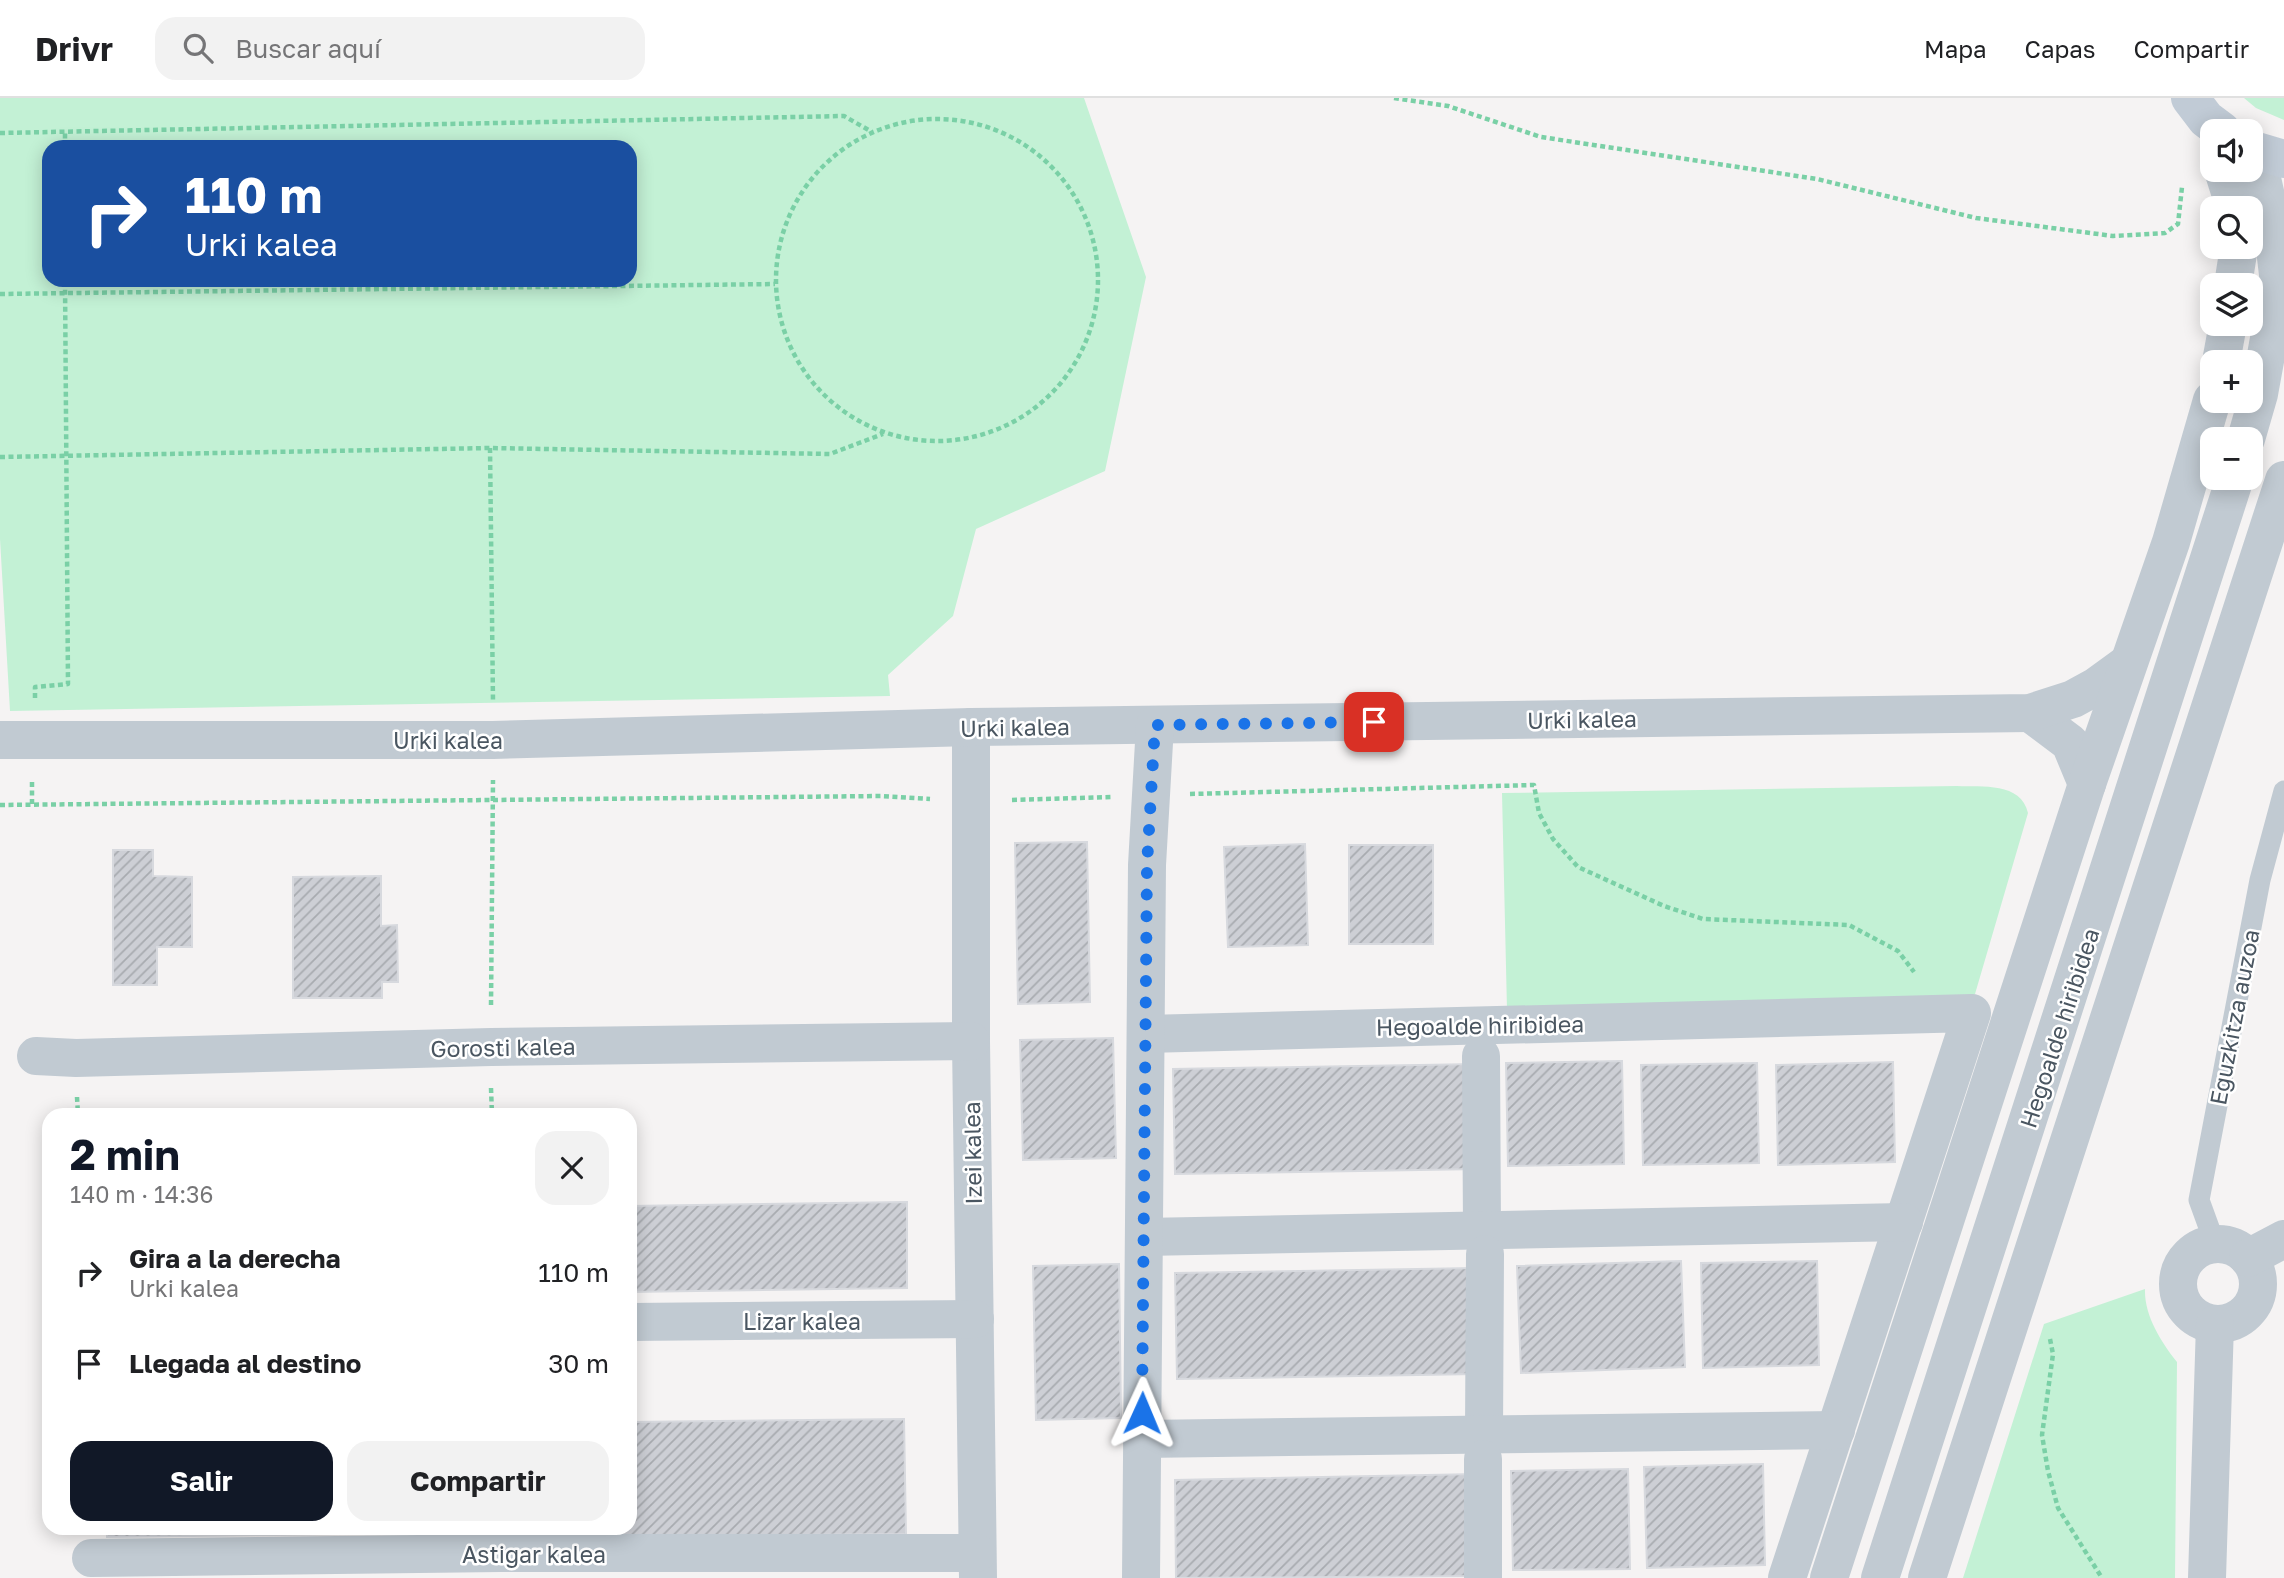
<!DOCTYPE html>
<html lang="es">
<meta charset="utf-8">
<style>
:root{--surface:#fff;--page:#f2f2f2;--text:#202124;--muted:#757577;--line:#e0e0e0;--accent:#111827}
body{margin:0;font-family:"Golos Text",sans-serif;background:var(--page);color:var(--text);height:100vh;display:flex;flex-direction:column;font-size:26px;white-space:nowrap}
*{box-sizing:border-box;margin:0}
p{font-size:23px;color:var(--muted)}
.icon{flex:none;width:38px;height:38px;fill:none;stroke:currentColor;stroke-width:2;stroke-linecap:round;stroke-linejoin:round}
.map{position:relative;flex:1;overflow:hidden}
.sheet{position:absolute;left:42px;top:1010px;width:595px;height:427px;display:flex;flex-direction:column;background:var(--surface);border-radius:21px;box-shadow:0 4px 18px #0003}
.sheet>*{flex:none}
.hud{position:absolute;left:42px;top:42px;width:595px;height:147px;border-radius:21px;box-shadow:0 4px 18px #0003;background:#1a4fa0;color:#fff;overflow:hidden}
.tools{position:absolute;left:2200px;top:21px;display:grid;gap:14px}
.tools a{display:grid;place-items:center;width:63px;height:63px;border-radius:14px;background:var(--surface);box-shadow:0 4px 18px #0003;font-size:35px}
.pin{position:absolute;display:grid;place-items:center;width:60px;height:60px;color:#fff;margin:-30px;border-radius:14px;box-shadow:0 4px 10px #0006}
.me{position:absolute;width:77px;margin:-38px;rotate:1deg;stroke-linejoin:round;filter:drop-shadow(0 0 5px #0008)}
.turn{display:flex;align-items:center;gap:24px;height:147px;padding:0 28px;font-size:32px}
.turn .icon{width:91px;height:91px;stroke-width:2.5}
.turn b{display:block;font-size:49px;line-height:60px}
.round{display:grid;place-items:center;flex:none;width:74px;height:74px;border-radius:21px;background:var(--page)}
.summary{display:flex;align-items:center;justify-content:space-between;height:119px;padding:0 28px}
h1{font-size:42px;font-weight:700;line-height:52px;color:var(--accent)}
.button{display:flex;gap:14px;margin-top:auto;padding:14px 28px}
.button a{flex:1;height:80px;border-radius:21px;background:var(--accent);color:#fff;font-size:28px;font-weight:700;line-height:80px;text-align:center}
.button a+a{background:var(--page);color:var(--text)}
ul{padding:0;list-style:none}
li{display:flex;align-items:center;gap:21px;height:91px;padding:0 28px}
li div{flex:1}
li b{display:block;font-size:26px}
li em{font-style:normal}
header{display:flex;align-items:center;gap:42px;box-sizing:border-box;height:98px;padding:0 35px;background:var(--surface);border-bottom:2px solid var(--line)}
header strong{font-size:33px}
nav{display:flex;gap:38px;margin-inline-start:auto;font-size:24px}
.search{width:490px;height:63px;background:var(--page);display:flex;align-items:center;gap:18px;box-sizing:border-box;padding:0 24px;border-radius:21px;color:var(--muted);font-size:26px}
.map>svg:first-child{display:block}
.green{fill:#c3f1d5;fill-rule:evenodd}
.building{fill:url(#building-hatch);stroke:#d7d9de;stroke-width:2}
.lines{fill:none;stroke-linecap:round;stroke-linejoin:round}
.path{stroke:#7ad0a6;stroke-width:4.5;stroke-dasharray:5 3.5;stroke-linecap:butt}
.service{stroke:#c1cad2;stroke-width:21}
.minor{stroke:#c1cad2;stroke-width:38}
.secondary{stroke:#c1cbd6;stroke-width:38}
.route{stroke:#1a73e8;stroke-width:12;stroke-dasharray:0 21.6}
.labels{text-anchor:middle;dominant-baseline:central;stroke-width:5;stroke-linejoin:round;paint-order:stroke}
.street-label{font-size:23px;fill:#4a5661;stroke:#fff}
</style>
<header>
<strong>Drivr</strong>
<div class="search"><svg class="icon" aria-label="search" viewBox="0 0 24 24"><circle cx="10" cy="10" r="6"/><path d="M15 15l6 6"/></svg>Buscar aquí</div>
<nav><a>Mapa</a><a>Capas</a><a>Compartir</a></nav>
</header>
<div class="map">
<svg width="2284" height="1480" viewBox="0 0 2284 1480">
<defs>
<pattern id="building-hatch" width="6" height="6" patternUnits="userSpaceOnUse" patternTransform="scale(1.75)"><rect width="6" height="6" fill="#cdcfd5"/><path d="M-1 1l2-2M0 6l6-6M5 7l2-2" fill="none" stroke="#a8abb0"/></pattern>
</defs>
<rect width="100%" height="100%" fill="#f5f3f3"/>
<g class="green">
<path d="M0 0H1084L1146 179 1105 373 976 431 953 518 888 577 890 598 10 613 0 441ZM49 49H630V182H49Z"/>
<path d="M2244 0H2284V22L2256 10Z"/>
<path d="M1957 688C1982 689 2021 684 2028 715L1975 896 1966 906 1507 912 1502 695Z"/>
<path d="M2145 1191C2144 1217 2161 1244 2177 1264L2175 1480H1963L2044 1226Z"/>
</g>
<g class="building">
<path d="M1087 744 1090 904 1018 906 1015 745Z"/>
<path d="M1305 746 1308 847 1228 849 1224 749Z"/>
<rect x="1349" y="747" width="84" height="99"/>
<path d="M113 752H153V778L192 779V849H157V887H113Z"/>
<path d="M381 778V828L397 827 398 884H382V900H293V779Z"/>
<path d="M1113 940 1116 1060 1023 1062 1020 942Z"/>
<path d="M1622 963 1624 1066 1508 1068 1506 965Z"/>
<path d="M1893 964 1895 1064 1778 1067 1776 967Z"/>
<path d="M1757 965 1759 1065 1643 1067 1641 967Z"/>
<path d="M1477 966 1479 1071 1175 1076 1173 971Z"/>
<path d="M907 1104V1190L630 1194V1108Z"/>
<path d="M1681 1163 1685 1269 1521 1275 1517 1168Z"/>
<path d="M1817 1163 1819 1267 1703 1270 1701 1165Z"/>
<path d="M1119 1166 1121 1320 1036 1322 1033 1168Z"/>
<path d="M1475 1170 1476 1276 1177 1281 1175 1175Z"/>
<path d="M904 1321 906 1436 552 1439V1430H630V1324Z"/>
<path d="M1763 1366 1765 1467 1647 1470 1644 1369Z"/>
<path d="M1628 1371 1630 1471 1513 1472 1511 1373Z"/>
<path d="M1478 1376 1480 1478 1176 1480 1175 1382Z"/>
<path d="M107 1430H442V1435L107 1439Z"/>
</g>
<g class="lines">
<g class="path">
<path d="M1394 0 1448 8 1541 39 1817 81 1976 120 2113 138 2165 135 2178 126 2182 89"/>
<circle cx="937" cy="182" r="161"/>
<path d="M0 35 844 18 872 34"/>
<path d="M65 49V34"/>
<path d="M0 196 775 186"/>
<path d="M490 350 493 603"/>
<path d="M0 359 490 350 830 356 883 336"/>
<path d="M35 600V589L68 586 65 182"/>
<path d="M1190 696 1534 687 1539 715 1553 741 1578 769 1664 808 1703 821 1849 827 1898 853 1914 874"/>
<path d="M1012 702 1112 699"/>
<path d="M32 706V682"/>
<path d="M0 707 881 698 930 701"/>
<path d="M491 907 493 682"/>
<path d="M491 990 492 1017"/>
<path d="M77 999 78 1017"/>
<path d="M2050 1241 2053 1256 2042 1337 2048 1373 2058 1410 2102 1480"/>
</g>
<path class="service" d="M2215 1146 2199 1102 2260 782 2284 693"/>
<g class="minor">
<path d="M2223 72 2235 110"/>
<path d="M2233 187 2239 149"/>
<path d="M2221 264 2228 226"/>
<path d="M2246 341 2259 296 2279 185 2272 125 2256 54"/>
<path d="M2030 615 2070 645 2087 686"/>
<path d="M971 629V943L978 1480"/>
<path d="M0 642H493L971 629 2030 615 2073 601 2095 589 2128 565"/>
<path d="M1146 936 1972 915 1787 1480"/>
<path d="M36 958 76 960 491 949 971 943"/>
<path d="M1481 958 1482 1132"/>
<path d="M1144 1139 1904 1124"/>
<circle cx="2218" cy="1186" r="40"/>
<path d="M2248 1160 2284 1141"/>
<path d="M630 1224 975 1221"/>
<path d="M1484 1336 1485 1156"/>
<path d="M1142 1341 1836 1332"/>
<path d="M91 1460 501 1455H977"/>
<path d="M1141 1480 1147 767 1155 627"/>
<path d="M1483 1480V1361"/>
<path d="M1829 1480 2087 686 2171 444 2212 302"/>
<path d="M1880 1480 2235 380"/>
<path d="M1927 1480 2284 382"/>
<path d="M2207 1480 2215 1226"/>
</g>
<g class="secondary">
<path d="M2190 0 2206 21 2222 33"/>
<path d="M2250 51 2284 61"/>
</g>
</g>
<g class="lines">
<path class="route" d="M1142 1315 1147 767 1155 627 1374 624"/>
</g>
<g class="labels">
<g class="street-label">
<text transform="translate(1582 621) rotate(-1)">Urki kalea</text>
<text transform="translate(1015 629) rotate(-1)">Urki kalea</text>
<text x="448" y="642">Urki kalea</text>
<text transform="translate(2234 919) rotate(-79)">Eguzkitza auzoa</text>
<text transform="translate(1480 927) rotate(-1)">Hegoalde hiribidea</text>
<text transform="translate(2059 930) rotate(-72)">Hegoalde hiribidea</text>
<text transform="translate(503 949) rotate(-1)">Gorosti kalea</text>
<text transform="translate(972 1055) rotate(-91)">Izei kalea</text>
<text x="802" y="1223">Lizar kalea</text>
<text x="534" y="1456">Astigar kalea</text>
</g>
</g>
</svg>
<div class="tools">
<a><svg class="icon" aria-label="sound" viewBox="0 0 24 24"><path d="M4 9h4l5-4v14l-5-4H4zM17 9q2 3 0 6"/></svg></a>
<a><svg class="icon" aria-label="search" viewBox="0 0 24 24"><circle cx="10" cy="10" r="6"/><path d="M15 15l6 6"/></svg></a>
<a><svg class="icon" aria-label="layers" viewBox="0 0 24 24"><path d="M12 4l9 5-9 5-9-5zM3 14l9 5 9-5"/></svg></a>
<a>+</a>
<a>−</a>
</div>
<div class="pin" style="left:1374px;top:624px;background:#d93025"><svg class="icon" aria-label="arrive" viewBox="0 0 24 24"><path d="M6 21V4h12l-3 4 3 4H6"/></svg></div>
<svg class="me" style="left:1142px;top:1315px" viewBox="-20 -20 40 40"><path d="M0-17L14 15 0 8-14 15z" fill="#1a73e8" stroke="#fff" stroke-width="4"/></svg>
<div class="hud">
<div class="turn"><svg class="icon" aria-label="right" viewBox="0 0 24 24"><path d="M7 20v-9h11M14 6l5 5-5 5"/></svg><div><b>110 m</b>Urki kalea</div></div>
</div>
<section class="sheet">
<div class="summary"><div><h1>2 min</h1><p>140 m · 14:36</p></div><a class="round"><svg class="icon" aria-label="close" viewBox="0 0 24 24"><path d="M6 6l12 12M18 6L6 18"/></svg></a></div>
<ul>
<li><svg class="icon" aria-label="right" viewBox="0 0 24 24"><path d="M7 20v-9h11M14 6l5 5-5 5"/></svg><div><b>Gira a la derecha</b><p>Urki kalea</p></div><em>110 m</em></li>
<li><svg class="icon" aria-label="arrive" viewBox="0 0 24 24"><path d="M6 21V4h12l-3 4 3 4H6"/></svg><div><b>Llegada al destino</b></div><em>30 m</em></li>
</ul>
<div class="button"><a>Salir</a><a>Compartir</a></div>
</section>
</div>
